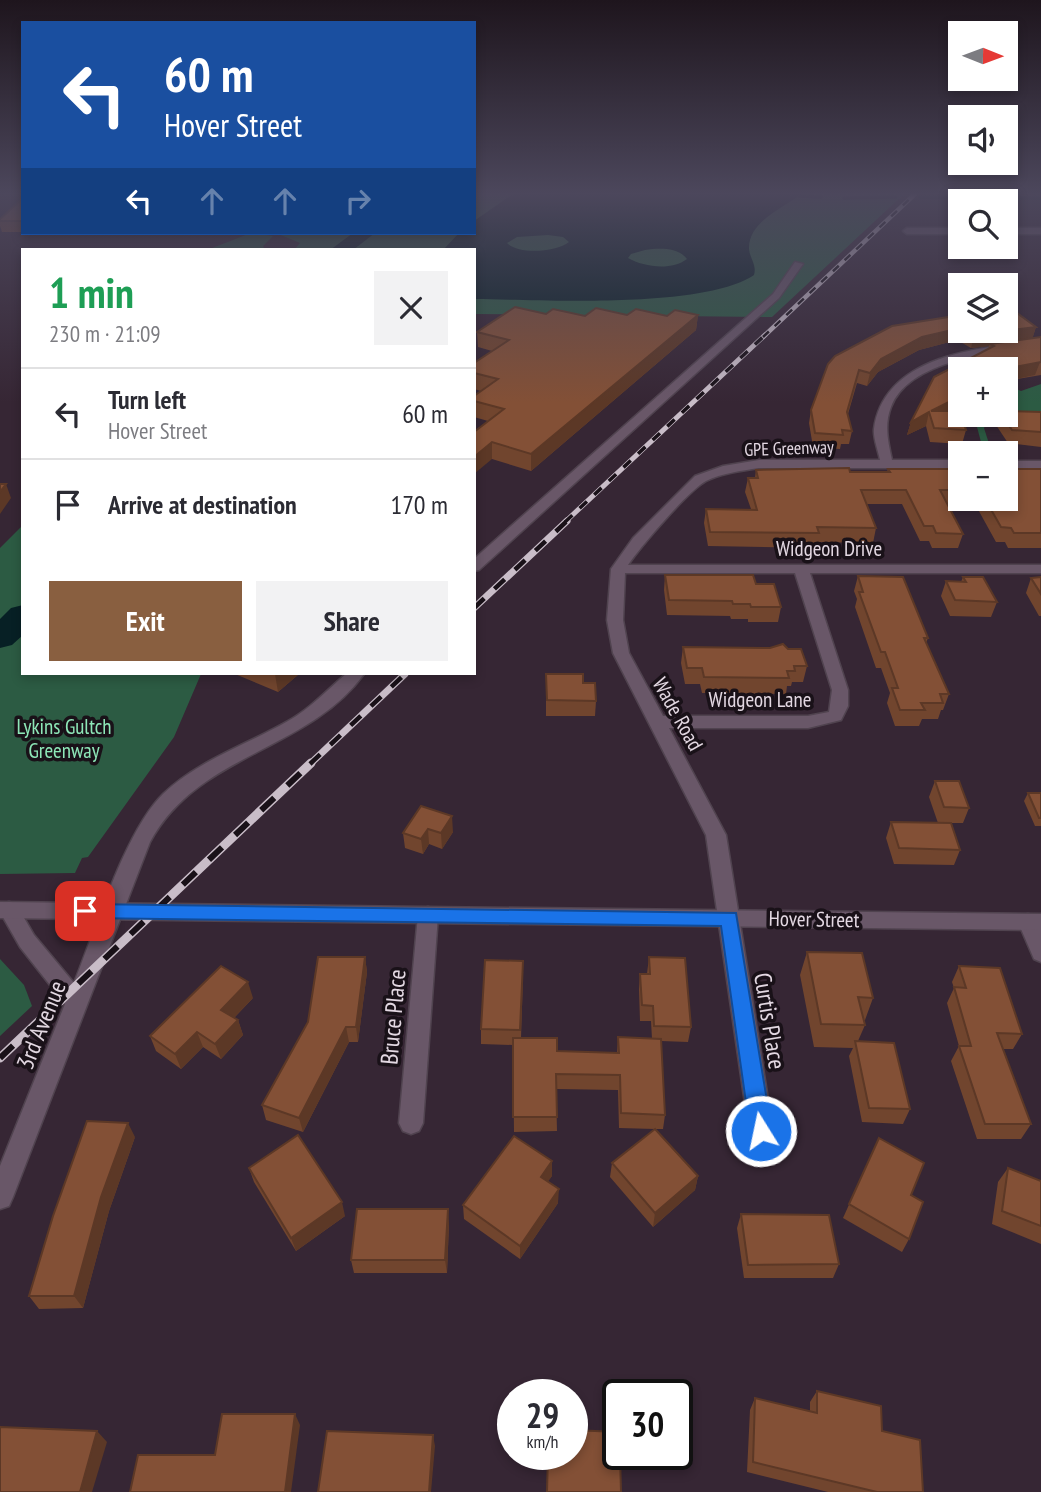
<!DOCTYPE html>
<meta charset="utf-8">
<style>
:root{--surface:#fff;--page:#f2f2f3;--text:#2b2b33;--muted:#7c7c81;--line:#e1e1e2;--accent:#895f40}
body{margin:0;font-family:"PT Sans Narrow",sans-serif;background:var(--page);color:var(--text);height:100vh;display:flex;flex-direction:column;font-size:26px;white-space:nowrap}
*{box-sizing:border-box;margin:0}
p{font-size:23px;color:var(--muted)}
.icon{flex:none;width:38px;height:38px;fill:none;stroke:currentColor;stroke-width:2;stroke-linecap:round;stroke-linejoin:round}
.map{position:relative;flex:1;overflow:hidden}
.panel{position:absolute;left:21px;top:248px;width:455px;height:427px;display:flex;flex-direction:column;background:var(--surface);border-radius:0px;box-shadow:0 4px 10px #0003}
.panel>*{flex:none}
.guide{position:absolute;left:21px;top:21px;width:455px;height:214px;border-radius:0px;box-shadow:0 4px 10px #0003;background:#1a4fa0;color:#fff;overflow:hidden}
.needle{width:46px;rotate:91deg}
.controls{position:absolute;left:948px;top:21px;display:grid;gap:14px}
.controls a{display:grid;place-items:center;width:70px;height:70px;border-radius:0px;background:var(--surface);box-shadow:0 4px 10px #0003;font-size:35px}
.speed{position:absolute;left:497px;top:1379px;display:flex;gap:14px;font-size:35px;font-weight:700;text-align:center}
.speed>*{display:grid;place-content:center;width:91px;height:91px;border-radius:50%;background:var(--surface);box-shadow:0 4px 10px #0003;line-height:1}
.speed small{font-size:18px;font-weight:400}
.speed .limit{border:4px solid #111;border-radius:10px;background:#fff;color:#111}
.pin{position:absolute;display:grid;place-items:center;width:60px;height:60px;color:#fff;margin:-30px;border-radius:14px;box-shadow:0 4px 10px #0006}
.me{position:absolute;width:77px;margin:-38px;rotate:350deg;stroke-linejoin:round;filter:drop-shadow(0 0 5px #0008)}
.turn{display:flex;align-items:center;gap:24px;height:147px;padding:0 28px;font-size:32px}
.turn .icon{width:91px;height:91px;stroke-width:2.5}
.turn b{display:block;font-size:49px;line-height:60px}
.lanes{display:flex;align-items:center;height:66px;padding:0 28px;background:#0003;justify-content:center;gap:35px;direction:ltr}
.lanes .off{opacity:.35}
.round{display:grid;place-items:center;flex:none;width:74px;height:74px;border-radius:0px;background:var(--page)}
.head{display:flex;align-items:center;justify-content:space-between;height:119px;padding:0 28px}
h1{font-size:42px;font-weight:700;line-height:52px;color:#1e9e55}
.primary-button{display:flex;gap:14px;margin-top:auto;padding:14px 28px}
.primary-button a{flex:1;height:80px;border-radius:0px;background:var(--accent);color:#fff;font-size:28px;font-weight:700;line-height:80px;text-align:center}
.primary-button a+a{background:var(--page);color:var(--text)}
ul{padding:0;list-style:none}
li{display:flex;align-items:center;gap:21px;height:91px;padding:0 28px;border-top:2px solid var(--line)}
li div{flex:1}
li b{display:block;font-size:26px}
li em{font-style:normal}
.map>svg:first-child{display:block}
.green{fill:#2c5b43}
.water{fill:#072025;fill-rule:evenodd}
.lines{fill:none;stroke-linecap:round;stroke-linejoin:round}
.stream{stroke:#072025;stroke-width:3.5}
.river{fill:#072025;fill-rule:evenodd}
.minor-casing{stroke:#50434f;stroke-width:3}
.tertiary-casing{stroke:#50434f;stroke-width:3}
.secondary-casing{stroke:#50434f;stroke-width:3}
.minor{fill:#695768;fill-rule:evenodd}
.tertiary{fill:#695768;fill-rule:evenodd}
.secondary{fill:#695768;fill-rule:evenodd}
.rail-far3-casing{stroke:#c9bdc8;stroke-width:4.5}
.rail-far2-casing{stroke:#c9bdc8;stroke-width:5}
.rail-far1-casing{stroke:#c9bdc8;stroke-width:7}
.rail-casing{stroke:#c9bdc8;stroke-width:9}
.rail-far3{stroke:#191118;stroke-width:2.5;stroke-dasharray:8;stroke-linecap:butt}
.rail-far2{stroke:#191118;stroke-width:3.5;stroke-dasharray:10;stroke-linecap:butt}
.rail-far1{stroke:#191118;stroke-width:4.5;stroke-dasharray:14;stroke-linecap:butt}
.rail{stroke:#191118;stroke-width:6;stroke-dasharray:18;stroke-linecap:butt}
.wall{fill:#71452e}
.shaded-wall{fill:#5c3826}
.building{fill:#835036;stroke:#5c3826;stroke-width:2}
.route{fill:#1a73e8;stroke:#114b97;stroke-width:2}
.labels{text-anchor:middle;dominant-baseline:central;stroke-width:7;stroke-linejoin:round;paint-order:stroke}
.far-street-label{font-size:18px;fill:#e3d8e2;stroke:#191118}
.street-label{font-size:21px;fill:#e3d8e2;stroke:#191118}
.park-label{font-size:21px;fill:#8ee7b8;stroke:#191118}
.near-street-label{font-size:24px;fill:#e3d8e2;stroke:#191118}
</style>
<div class="map">
<svg width="1041" height="1492" viewBox="0 0 1041 1492">
<rect width="100%" height="100%" fill="#362634"/>
<g class="green">
<path d="M474 194H904L772 317 474 314V250H294L300 243 276 233H474Z"/>
<path d="M251 233 273 236 263 246 265 250H207Z"/>
<path d="M1006 384 1021 391 1041 384V417H990L984 428 992 453H984L977 427 985 415H1006V398L1016 392Z"/>
<path d="M23 525V674H201L174 737 88 857 82 858 75 873 0 874V548Z"/>
<path d="M0 959 24 985 32 1006 0 1036Z"/>
</g>
<path class="water" d="M513 194H801C784 208 748 221 749 249 750 259 757 265 754 275 705 309 538 300 474 299V250H443L459 233H474V221ZM548 235 563 237 569 242C556 252 519 255 507 243L517 237ZM645 250C659 248 678 247 687 259 671 271 644 267 628 258L631 254Z"/>
<g class="lines">
<g class="stream">
<path d="M799 196 821 197"/>
<path d="M920 197 1041 198"/>
<path d="M844 198 896 197"/>
</g>
<g class="river">
<path d="M353 233H375L353 250H330Z"/>
<path d="M23 605V635L12 645 0 648V619L11 608Z"/>
</g>
<g class="minor-casing">
<g id="minor">
<path d="M961 228V234H907L903 231 907 228Z"/>
<rect x="1006" y="228" width="35" height="6"/>
<path d="M1041 342V348C998 351 909 359 891 407 884 425 888 442 892 460H961V468H759C741 471 722 473 706 481 688 491 641 546 628 565H1041V573H810L848 690V706L841 720 808 728H669L726 835 773 1131 770 1139 761 1142 752 1139 749 1131 706 835 613 653 607 620 611 569 633 538 695 476 723 466 759 460H880C878 450 873 438 874 429 884 355 982 346 1041 342ZM625 573H795L832 690 829 712 808 716H663L629 653 623 620Z"/>
<rect x="1006" y="461" width="35" height="8"/>
<path d="M428 907 435 909 438 915 423 1123 419 1131 411 1134 403 1131 399 1123 418 915 421 909Z"/>
<path d="M1028 914 1035 916 1041 928V962L1034 959 1018 922 1021 916Z"/>
</g>
</g>
<g class="tertiary-casing">
<g id="tertiary">
<path d="M795 262 803 264 779 298 479 570 474 571V559L773 294Z"/>
<path d="M346 674H364C307 752 198 753 150 842L13 1197 9 1206 0 1209V1166L65 1004 20 947 0 912 2 904 9 902 16 904 34 935 74 983C95 931 125 831 163 794 199 760 246 745 288 721 310 709 327 690 346 674Z"/>
</g>
</g>
<g class="secondary-casing">
<path id="secondary" d="M0 902 1041 914V930L0 918Z"/>
</g>
<use href="#minor" class="minor"/>
<use href="#tertiary" class="tertiary"/>
<use href="#secondary" class="secondary"/>
<g class="rail-far3-casing">
<path id="rail-far3" d="M763 337 915 194"/>
</g>
<g class="rail-far2-casing">
<path id="rail-far2" d="M565 522 765 335"/>
</g>
<g class="rail-far1-casing">
<g id="rail-far1">
<path d="M474 608 567 521"/>
<path d="M310 764 405 674"/>
</g>
</g>
<g class="rail-casing">
<path id="rail" d="M0 1058 311 763"/>
</g>
<use href="#rail-far3" class="rail-far3"/>
<use href="#rail-far2" class="rail-far2"/>
<use href="#rail-far1" class="rail-far1"/>
<use href="#rail" class="rail"/>
</g>
<g class="wall">
<path d="M23 199V232H2L0 226V219Z"/>
<path d="M1013 310 1036 327 1032 339 1041 337V375L1011 380 1006 383V369H961V407L953 411H960L966 430 962 444 930 442 926 426 907 435 911 422 934 377 988 349 989 346 971 348 957 340 919 350 878 372 867 386 857 383 848 414 852 431 849 444H841L840 449 813 447 809 423 811 410 828 364 835 356 892 326 961 315V331H1006V311Z"/>
<path d="M546 314 585 316 698 315 696 330 531 471 492 459 488 421 474 417V396L481 391 474 389V363L492 351 478 347 477 332Z"/>
<path d="M1041 412V447L1008 443 996 425 999 415Z"/>
<path d="M888 469H961V499H1006L1041 469V548H1008L1005 542H996L975 504H948L963 534 958 548H932L929 541H920L902 504H867L876 528 873 543 817 542 816 548 708 546 704 523 706 509H751L745 492 748 478H755L756 470 887 472Z"/>
<path d="M665 575 756 584 781 607 778 622H748V619H731L730 616 667 615 664 590Z"/>
<path d="M858 576 928 638 926 643 949 694 943 710H941L938 719H922L919 726H895L887 703 890 693 881 668H876L855 607 857 599 854 591Z"/>
<path d="M963 577 997 602 991 617 950 616 941 596 946 581 961 582Z"/>
<path d="M1041 577V616H1039L1026 593 1031 578Z"/>
<path d="M683 647 807 666 803 682H792L791 686H787L786 694 702 693 700 684H685L681 663Z"/>
<path d="M235 674H299L278 692Z"/>
<path d="M546 674 583 683 596 701 595 716H546Z"/>
<path d="M935 781 969 808 963 823H938L929 797Z"/>
<path d="M1028 793H1041V826H1035L1024 801Z"/>
<path d="M421 806 453 832 442 849 429 844 423 854 405 848 403 833Z"/>
<path d="M891 822 960 850 954 865 894 864 886 838Z"/>
<path d="M807 952 873 998 865 1020H863L865 1025 858 1041 910 1109 903 1124 862 1122 849 1056 853 1048 814 1047 800 975Z"/>
<path d="M365 957 367 972 358 1042H349L303 1132 266 1120 262 1105Z"/>
<path d="M649 957 691 1027 688 1042 661 1041 665 1115 663 1129H655L698 1176 695 1190 653 1227 610 1177 612 1163 655 1129 619 1128 618 1090 556 1089 557 1131 514 1132 513 1045 481 1044V1029L523 977 521 1038 557 1051 617 1053 618 1037 652 1039 651 1021H640L639 989 640 974H647Z"/>
<path d="M959 966 1022 1034 1013 1049H1003L1031 1124 1021 1139H977L951 1061 959 1046 947 1003 954 988 952 982Z"/>
<path d="M253 998 234 1018 238 1020 243 1035 221 1059 203 1047 181 1069 156 1051 150 1036Z"/>
<path d="M135 1137 109 1211 83 1308 39 1309 29 1296Z"/>
<path d="M879 1138 911 1195 909 1239 902 1252 843 1218Z"/>
<path d="M249 1168 345 1216 296 1251 254 1182Z"/>
<path d="M1008 1168 1041 1181V1244L992 1224 998 1182Z"/>
<path d="M552 1176 548 1181 558 1203 520 1259 464 1219 463 1205Z"/>
<path d="M741 1214 839 1264 833 1278H744L737 1228Z"/>
<path d="M449 1223 447 1273H354L351 1260Z"/>
<path d="M817 1391 882 1431 923 1492H828L747 1472 750 1410 755 1398 810 1411V1402Z"/>
</g>
<g class="shaded-wall">
<path d="M698 315 696 330 531 471V454Z"/>
<path d="M960 327 957 340 919 350 878 372 867 386 870 373 881 359 922 337Z"/>
<path d="M1036 327 1032 340 990 344 989 346 971 348 974 335Z"/>
<path d="M1040 362 1035 375 1011 380 1006 383V372L1015 367Z"/>
<path d="M961 396V407L932 422 931 411Z"/>
<path d="M929 412 926 426 907 435 911 422Z"/>
<path d="M492 442V459L474 474V457Z"/>
<path d="M6 484 11 498 0 514V492Z"/>
<path d="M275 674H299L278 692Z"/>
<path d="M452 816 453 832 442 849 441 833Z"/>
<path d="M428 829 429 844 423 854 421 839Z"/>
<path d="M365 957 367 972 358 1042 356 1027Z"/>
<path d="M248 982 253 998 227 1025 221 1010Z"/>
<path d="M238 1020 243 1035 221 1059 215 1044Z"/>
<path d="M346 1027 349 1042 303 1132 299 1118Z"/>
<path d="M197 1032 203 1047 181 1069 175 1054Z"/>
<path d="M128 1123 135 1137 109 1211 83 1308 74 1296 101 1197Z"/>
<path d="M552 1161V1176L541 1191V1177Z"/>
<path d="M698 1176 695 1190 653 1227 655 1213Z"/>
<path d="M559 1189 558 1203 520 1259V1246Z"/>
<path d="M342 1202 345 1216 296 1251 291 1238Z"/>
<path d="M448 1209 449 1223 447 1273 445 1260Z"/>
<path d="M295 1414 300 1425 291 1492H285Z"/>
<path d="M97 1431 107 1442 92 1492H80Z"/>
<path d="M433 1435 435 1446 431 1492H429Z"/>
</g>
<g class="building">
<path d="M22 199 23 221H0V219Z"/>
<path d="M515 307 546 314 553 309 585 316 596 308 627 315 636 309 667 316 675 310 698 315 531 454 492 442 474 457V432L504 409 474 401V396L498 379 474 373V363L509 340 477 332Z"/>
<path d="M1013 310 1036 327 974 335 966 331H1006V311Z"/>
<path d="M961 315V328L922 337 881 359 870 373 859 370 847 412 852 431 842 430 843 435 815 433 811 410 828 364 835 356 892 326Z"/>
<path d="M1041 337V362L1015 367 1006 372V369H961V396L931 411H960L966 430 934 428 929 412 911 422 934 377 994 346 990 344Z"/>
<path d="M1006 411 1041 412V432L1012 430 1002 415H1006Z"/>
<path d="M849 468 850 472H890L888 469H961V490H940L963 534 936 533 933 526H924L906 490H861L876 528 817 527 819 533 710 532 706 509 757 510 748 478H758L756 470Z"/>
<path d="M1006 469H1041V533H1014L1011 528 1001 527 985 499H1006Z"/>
<path d="M0 484H6L0 492Z"/>
<path d="M665 575H753L756 584H774L781 607H751L750 604H733L732 601 669 600Z"/>
<path d="M858 576 903 577 928 638H924L949 694H940L943 703H921L925 710H900L892 688H898L885 652H881L859 592H863Z"/>
<path d="M963 577H983L997 602 955 600 946 581 966 582Z"/>
<path d="M1041 577V594L1031 578Z"/>
<path d="M783 644 788 649H801L807 666H794L795 671H787L789 678 704 677 702 668H687L683 647 770 648Z"/>
<path d="M546 674H583V683H595L596 701 547 700Z"/>
<path d="M935 781H959L969 808 944 807Z"/>
<path d="M1028 793H1041V818H1039Z"/>
<path d="M421 806 452 816 441 833 428 829 421 839 403 833Z"/>
<path d="M891 822 951 823 960 850 899 848Z"/>
<path d="M807 952 862 953 873 998 858 997 865 1025 821 1024Z"/>
<path d="M318 957H365L356 1027H346L299 1118 262 1105 308 1022Z"/>
<path d="M649 957 685 958 691 1027 654 1026 653 1006 642 1005 640 974H650Z"/>
<path d="M485 960 523 961 520 1030 481 1029Z"/>
<path d="M221 966 248 982 221 1010 238 1020 215 1044 197 1032 175 1054 150 1036Z"/>
<path d="M959 966 1000 968 1022 1034 997 1033 1031 1124H985L959 1046H971L954 987 966 988Z"/>
<path d="M618 1037 661 1039 665 1115 621 1113 620 1075 556 1074 557 1117H513V1038H557V1051L619 1053Z"/>
<path d="M855 1041 894 1043 910 1109 869 1108Z"/>
<path d="M87 1121 128 1123 101 1197 74 1296H29L53 1216Z"/>
<path d="M655 1129 698 1176 655 1213 612 1163Z"/>
<path d="M298 1135 342 1202 291 1238 249 1168Z"/>
<path d="M514 1136 552 1161 541 1177 559 1189 520 1246 463 1205Z"/>
<path d="M879 1138 924 1163 911 1195 923 1202 909 1239 849 1204Z"/>
<path d="M1008 1168 1041 1181V1226L1002 1211Z"/>
<path d="M357 1209H448L445 1260H351Z"/>
<path d="M741 1214 829 1215 839 1264 748 1265Z"/>
<path d="M817 1391 881 1406 882 1431 920 1440 923 1492H877L753 1462 755 1398 817 1413Z"/>
<path d="M222 1414H295L285 1492H130L138 1455H215Z"/>
<path d="M0 1427 97 1431 80 1492H0Z"/>
<path d="M572 1430 618 1432V1454H620L621 1492H547L548 1454H572Z"/>
<path d="M327 1431 433 1435 429 1492H318Z"/>
</g>
<linearGradient id="sky" x2="0" y2="1"><stop stop-color="#1e151d"/><stop offset="0.48" stop-color="#4c475c"/><stop offset="1" stop-color="#4c475c" stop-opacity="0"/></linearGradient>
<rect width="1041" height="403" fill="url(#sky)"/>
<path class="route" d="M85 904 736 913 772 1131 769 1139 761 1142 753 1139 750 1131 721 926 85 918 76 911Z"/>
<g class="labels">
<g class="far-street-label">
<text transform="translate(789 448) rotate(-2)">GPE Greenway</text>
</g>
<g class="street-label">
<text x="829" y="548">Widgeon Drive</text>
<text x="760" y="699">Widgeon Lane</text>
<text transform="translate(678 714) rotate(61)">Wade Road</text>
<text transform="translate(814 919) rotate(1)">Hover Street</text>
</g>
<g class="park-label">
<text x="64" y="726">Lykins Gultch<tspan x="64" dy="24">Greenway</tspan></text>
</g>
<g class="near-street-label">
<text transform="translate(393 1017) rotate(-85)">Bruce Place</text>
<text transform="translate(770 1021) rotate(81)">Curtis Place</text>
<text transform="translate(41 1025) rotate(-68)">3rd Avenue</text>
</g>
</g>
</svg>
<div class="controls">
<a><svg class="needle" viewBox="-14 -14 28 28"><path d="M0-13l5 13h-10z" fill="#e53935"/><path d="M0 13l5-13h-10z" fill="#7c7c81"/></svg></a>
<a><svg class="icon" aria-label="sound" viewBox="0 0 24 24"><path d="M4 9h4l5-4v14l-5-4H4zM17 9q2 3 0 6"/></svg></a>
<a><svg class="icon" aria-label="search" viewBox="0 0 24 24"><circle cx="10" cy="10" r="6"/><path d="M15 15l6 6"/></svg></a>
<a><svg class="icon" aria-label="layers" viewBox="0 0 24 24"><path d="M12 4l9 5-9 5-9-5zM3 14l9 5 9-5"/></svg></a>
<a>+</a>
<a>−</a>
</div>
<div class="speed"><div>29<small>km/h</small></div><div class="limit">30</div></div>
<div class="pin" style="left:85px;top:911px;background:#d93025"><svg class="icon" aria-label="arrive" viewBox="0 0 24 24"><path d="M6 21V4h12l-3 4 3 4H6"/></svg></div>
<svg class="me" style="left:761px;top:1131px" viewBox="-20 -20 40 40"><circle r="17" fill="#1a73e8" stroke="#fff" stroke-width="3"/><path d="M0-11L8 9 0 5-8 9z" fill="#fff"/></svg>
<div class="guide">
<div class="turn"><svg class="icon" aria-label="left" viewBox="0 0 24 24"><path d="M17 20v-9H6M10 6l-5 5 5 5"/></svg><div><b>60 m</b>Hover Street</div></div>
<div class="lanes"><svg class="icon" aria-label="left" viewBox="0 0 24 24"><path d="M17 20v-9H6M10 6l-5 5 5 5"/></svg><svg class="icon off" aria-label="ahead" viewBox="0 0 24 24"><path d="M12 20V5M6 11l6-6 6 6"/></svg><svg class="icon off" aria-label="ahead" viewBox="0 0 24 24"><path d="M12 20V5M6 11l6-6 6 6"/></svg><svg class="icon off" aria-label="right" viewBox="0 0 24 24"><path d="M7 20v-9h11M14 6l5 5-5 5"/></svg></div>
</div>
<section class="panel">
<div class="head"><div><h1>1 min</h1><p>230 m · 21:09</p></div><a class="round"><svg class="icon" aria-label="close" viewBox="0 0 24 24"><path d="M6 6l12 12M18 6L6 18"/></svg></a></div>
<ul>
<li><svg class="icon" aria-label="left" viewBox="0 0 24 24"><path d="M17 20v-9H6M10 6l-5 5 5 5"/></svg><div><b>Turn left</b><p>Hover Street</p></div><em>60 m</em></li>
<li><svg class="icon" aria-label="arrive" viewBox="0 0 24 24"><path d="M6 21V4h12l-3 4 3 4H6"/></svg><div><b>Arrive at destination</b></div><em>170 m</em></li>
</ul>
<div class="primary-button"><a>Exit</a><a>Share</a></div>
</section>
</div>
